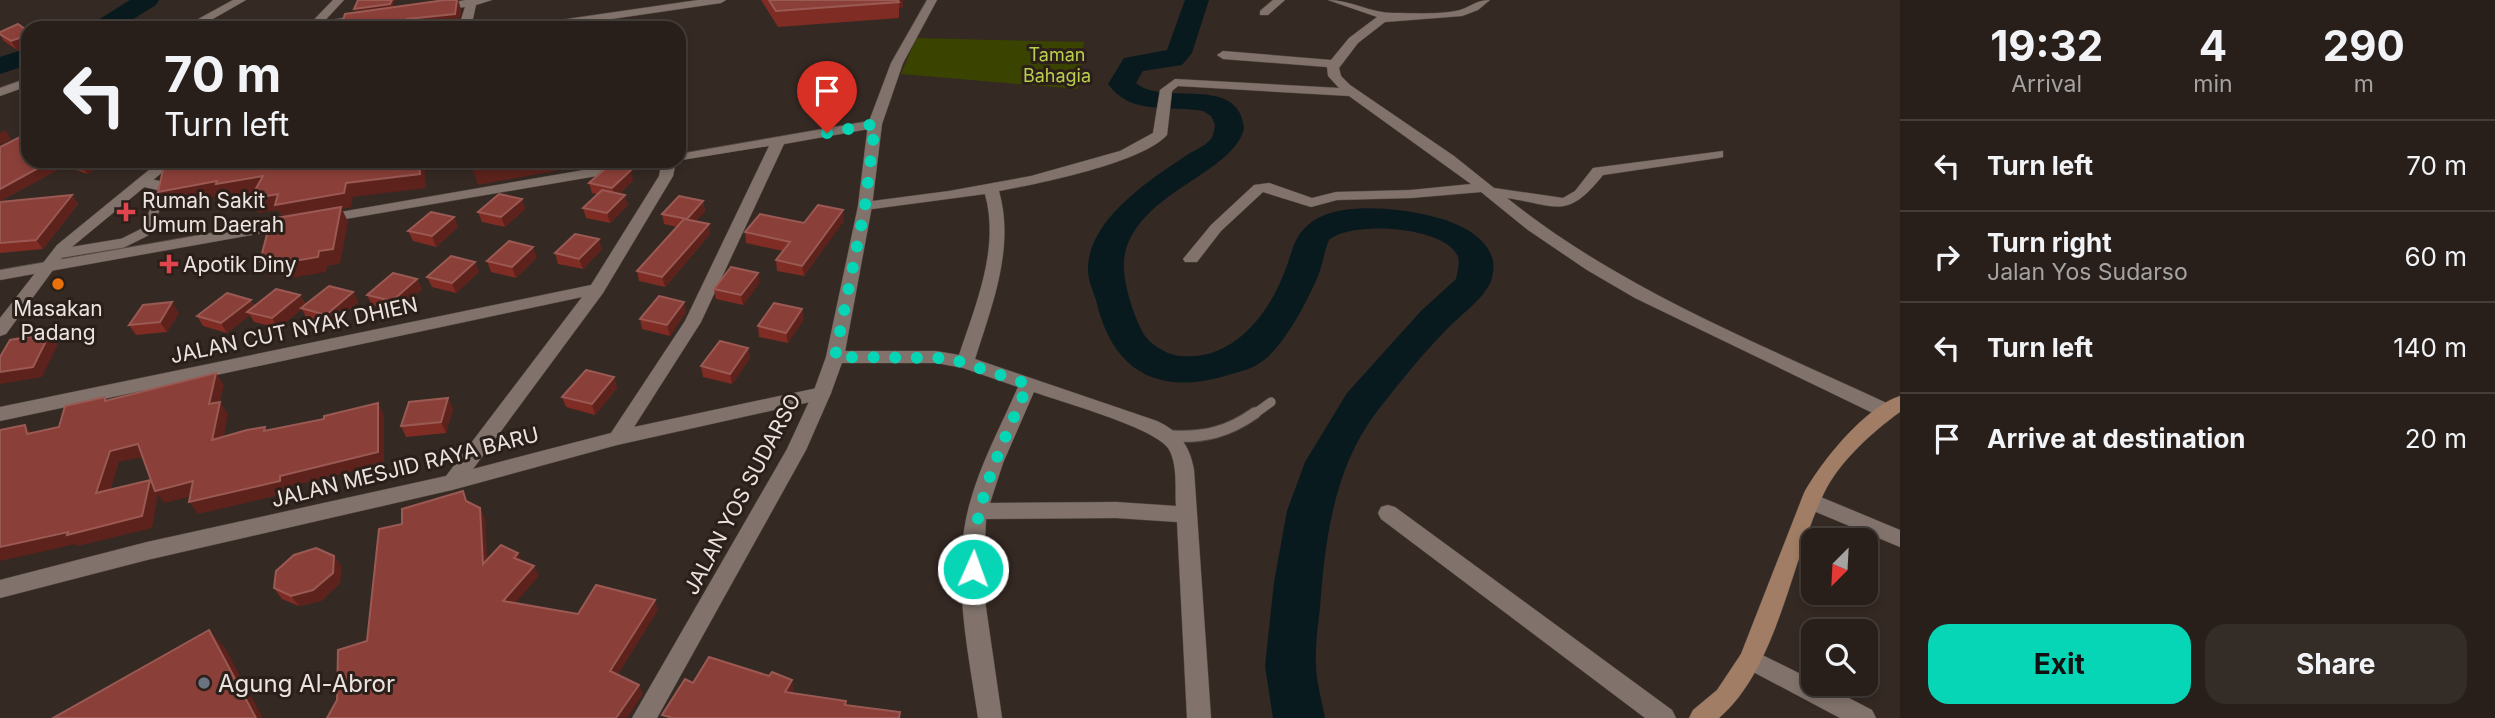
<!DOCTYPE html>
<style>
:root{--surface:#281f1a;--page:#342c27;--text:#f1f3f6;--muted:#a5a2a2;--line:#443d39;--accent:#06d5b6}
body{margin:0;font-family:Inter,sans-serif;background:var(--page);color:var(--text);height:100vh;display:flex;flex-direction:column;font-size:26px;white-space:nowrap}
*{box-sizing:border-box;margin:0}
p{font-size:23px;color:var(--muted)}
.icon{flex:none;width:38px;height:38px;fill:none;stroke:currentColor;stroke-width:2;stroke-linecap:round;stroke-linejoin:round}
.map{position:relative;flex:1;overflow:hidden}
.sheet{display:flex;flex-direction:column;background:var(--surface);width:595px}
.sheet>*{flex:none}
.hud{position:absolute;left:21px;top:21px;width:665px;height:147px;border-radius:21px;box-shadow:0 4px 10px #0003,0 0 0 2px var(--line);background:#281f1a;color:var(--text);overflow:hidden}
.needle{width:46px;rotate:204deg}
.fabs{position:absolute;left:1801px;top:528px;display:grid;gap:14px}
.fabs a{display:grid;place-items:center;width:77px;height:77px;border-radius:14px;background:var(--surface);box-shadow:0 4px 10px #0003,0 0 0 2px var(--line);font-size:35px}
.pin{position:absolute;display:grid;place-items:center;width:60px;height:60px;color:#fff;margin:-72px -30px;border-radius:50% 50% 50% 0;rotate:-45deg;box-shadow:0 0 7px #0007}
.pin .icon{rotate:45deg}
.me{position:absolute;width:77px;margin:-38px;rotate:2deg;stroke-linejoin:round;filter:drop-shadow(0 0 5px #0008)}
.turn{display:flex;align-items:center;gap:24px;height:147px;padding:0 28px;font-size:32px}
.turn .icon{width:91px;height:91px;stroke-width:2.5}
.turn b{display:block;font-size:49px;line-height:60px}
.eta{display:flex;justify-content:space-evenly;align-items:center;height:119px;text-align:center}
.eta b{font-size:42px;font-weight:700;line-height:49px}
.button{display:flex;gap:14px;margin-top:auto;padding:14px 28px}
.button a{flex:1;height:80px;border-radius:21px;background:var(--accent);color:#111;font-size:28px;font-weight:700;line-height:80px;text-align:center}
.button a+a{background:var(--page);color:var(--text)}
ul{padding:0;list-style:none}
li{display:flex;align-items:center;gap:21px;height:91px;padding:0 28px;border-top:2px solid var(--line)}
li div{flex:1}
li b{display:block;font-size:26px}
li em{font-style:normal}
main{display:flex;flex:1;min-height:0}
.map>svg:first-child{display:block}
.green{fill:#3b4300}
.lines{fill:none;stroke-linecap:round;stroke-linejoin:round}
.river{fill:#091a1f;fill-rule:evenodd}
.service-far1-casing{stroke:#534844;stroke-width:10}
.service-casing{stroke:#534844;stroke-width:13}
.minor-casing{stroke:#534844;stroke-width:1}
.tertiary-casing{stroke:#534844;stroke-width:1}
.secondary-casing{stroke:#534844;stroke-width:1}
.service-far1{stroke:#81736c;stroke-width:9}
.service{stroke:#81736c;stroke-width:11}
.minor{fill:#81736c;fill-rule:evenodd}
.tertiary{fill:#81736c;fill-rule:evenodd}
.secondary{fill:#a17d65;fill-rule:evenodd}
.wall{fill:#7f2c25}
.shaded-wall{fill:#5d221c}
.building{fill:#8b3f39;stroke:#9a5953;stroke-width:2}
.route{stroke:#06d5b6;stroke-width:12;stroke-dasharray:0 21.6}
.health-dot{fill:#e0444e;stroke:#2b1f1a;stroke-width:2.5}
.food-dot{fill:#e8710a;stroke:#2b1f1a;stroke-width:2.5}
.worship-dot{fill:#6b7280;stroke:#2b1f1a;stroke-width:2.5}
.labels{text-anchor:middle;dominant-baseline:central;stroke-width:6;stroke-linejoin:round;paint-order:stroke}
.far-park-label{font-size:18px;fill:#bace4d;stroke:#2b1f1a}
.poi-label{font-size:21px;fill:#ebe3df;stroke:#2b1f1a;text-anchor:start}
.street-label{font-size:21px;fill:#ebe3df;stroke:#2b1f1a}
.near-poi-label{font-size:24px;fill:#ebe3df;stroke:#2b1f1a;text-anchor:start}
</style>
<main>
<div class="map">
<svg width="1900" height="718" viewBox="0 0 1900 718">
<rect width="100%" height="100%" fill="#352923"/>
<path class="green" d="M916 38 1084 42 1078 89 901 74Z"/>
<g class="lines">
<g class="river">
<path d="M130 0H159L156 5 119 28H89L93 23Z"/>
<path d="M1185 0H1209L1192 53 1182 65 1143 71 1136 83C1162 107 1239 73 1244 128 1235 173 1138 192 1125 254 1120 275 1132 311 1142 331 1148 344 1167 355 1181 356 1234 361 1270 313 1286 268 1292 253 1294 236 1308 225 1335 201 1394 208 1427 215 1452 221 1482 231 1492 257 1495 265 1493 280 1488 287 1479 302 1462 314 1450 326 1424 352 1400 382 1378 410 1334 467 1325 539 1320 608 1318 626 1315 645 1316 664 1316 681 1322 701 1325 718H1273L1265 666 1274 582 1287 511 1305 462 1347 393 1421 311 1456 279C1457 273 1460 264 1458 257 1447 226 1351 220 1329 240 1324 252 1323 264 1318 276 1308 300 1285 344 1264 360 1254 369 1238 372 1225 376 1156 396 1112 370 1096 300 1093 291 1088 280 1088 270 1087 221 1148 181 1184 157 1192 151 1204 147 1210 140 1214 136 1214 130 1215 125L1211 116 1203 111C1170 105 1130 116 1108 84L1124 58 1167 50Z"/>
<path d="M28 48V65L0 74V57Z"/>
</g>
<g class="service-far1-casing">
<g id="service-far1">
<path d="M57 254 123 243 145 232 165 187 143 182"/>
<path d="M1253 415 1271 402"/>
</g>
</g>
<g class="service-casing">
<path id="service" d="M1171 436C1204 438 1228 432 1255 413"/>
</g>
<g class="minor-casing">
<g id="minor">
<path d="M233 0H246L197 28H182Z"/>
<path d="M465 0H492L476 5 472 23 475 28H463L460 23 465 7 435 11 429 8Z"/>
<path d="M698 0H726L721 3 550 28H520L526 25Z"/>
<path d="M1273 0H1285L1268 15H1260V11Z"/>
<path d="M1328 0C1350 0 1371 13 1393 13 1413 13 1440 15 1460 10 1472 6 1477 0 1490 0L1478 10 1462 16 1385 22 1358 43 1339 68 1341 76 1350 85 1454 156 1494 188 1563 198 1575 191 1593 168 1723 151V157L1718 158 1603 175C1567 220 1558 206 1507 198 1621 290 1761 344 1893 406L1895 411 1893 416H1879L1635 298 1587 270 1528 230 1481 192 1411 198 1337 200 1311 207 1263 192 1221 231 1197 262H1185L1183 259 1211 225 1254 185 1269 183 1312 198 1336 192 1411 190 1471 184 1349 96 1178 86 1172 91 1167 135C1142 163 1037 184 999 191 1015 248 992 305 975 359L1157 421C1179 431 1190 446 1194 470L1211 718H1187L1177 522 1116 518 986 519 983 587 1002 718H978C968 649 951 575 969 506 980 464 1001 426 1018 387L963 368 936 363H835L826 357 835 351H936L959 355C976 304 1000 248 985 194L865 210 858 206 865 202 949 191 1031 176 1120 151 1153 133 1160 90 1175 79 1339 88 1328 76 1327 67 1223 59 1217 55 1223 51 1331 60 1349 38 1377 17ZM1034 392C1061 402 1153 427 1168 448 1178 463 1175 489 1176 506L1116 502 990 503 1003 463Z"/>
<path d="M366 15 370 16V20L318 28 309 25 315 22Z"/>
<path d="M28 78V86L0 96V88Z"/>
<path d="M875 120 882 124 880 127 784 144 701 322 634 427 822 387 828 388 831 393 828 398 617 445 452 490 147 560 0 598V580L147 542 446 476 582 297 0 421V407L591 285 659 176 661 165 322 223 315 219 317 216 636 161H679V154ZM769 146 685 321 611 433 473 469 603 293 673 176 676 161Z"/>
<path d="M291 219 299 224 296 227 0 280V270Z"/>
<path d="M1811 493 1900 530V547L1804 507 1801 501 1804 495Z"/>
<path d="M1388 505 1395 507 1672 710 1676 718H1645L1381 519 1378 513 1381 507Z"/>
<path d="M1750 649 1813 680V684H1822L1872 710 1876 718H1840L1742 666 1739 659 1742 652Z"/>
</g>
</g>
<g class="tertiary-casing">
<g id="tertiary">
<path d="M333 0H344L318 28H306Z"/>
<path d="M927 0H937L903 63 882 124 872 206 844 357 831 393 806 450 657 718H632L787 449 813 393 826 357 858 206 868 124 891 63Z"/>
<path d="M160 161H176L67 251 6 334 0 336V318L57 245Z"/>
</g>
</g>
<g class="secondary-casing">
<path id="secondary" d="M1900 396V412C1872 432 1839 462 1824 493 1791 561 1777 669 1719 718H1689L1693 710 1717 690 1741 654 1804 493C1821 462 1865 407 1900 396Z"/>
</g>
<use href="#service-far1" class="service-far1"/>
<use href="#service" class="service"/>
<use href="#minor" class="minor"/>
<use href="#tertiary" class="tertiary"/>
<use href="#secondary" class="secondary"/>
</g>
<g class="wall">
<path d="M395 0 392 7 445 0H458L461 10 459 26 440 28H344L343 20 356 13Z"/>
<path d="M761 0H903V8H899V18L778 27Z"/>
<path d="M28 31V46L17 50 4 41 0 35V32Z"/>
<path d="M28 161H112L87 174 65 166 0 201Z"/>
<path d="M633 180 619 194 628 205 610 223 586 218 583 208 597 194 592 193 589 183Z"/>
<path d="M72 195 78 204 43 249 0 253V202Z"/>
<path d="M522 199 525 209 505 227 482 222 478 212Z"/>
<path d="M703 201 705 211 696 221 709 224 710 234 665 287 639 281 637 271 677 227 664 224 662 214Z"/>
<path d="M454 217 458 227 436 247 413 241 408 231Z"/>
<path d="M844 220 804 276 777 271 776 260 783 251 746 243 745 232 804 223Z"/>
<path d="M602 249 583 269 558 264 555 253Z"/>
<path d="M537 257 516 278 491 272 487 261Z"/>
<path d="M475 262 479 272 456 293 432 287 427 277Z"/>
<path d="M758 273 759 283 743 305 716 299 714 289Z"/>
<path d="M417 279 422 289 397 312 372 305 367 295Z"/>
<path d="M353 292 358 302 331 325 307 319 302 309 278 328 254 322 250 315 227 333 203 326 197 316 251 300 254 306 300 295 306 305Z"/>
<path d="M802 309 803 320 788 343 759 337 758 326Z"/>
<path d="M686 312 670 336 642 329 640 319Z"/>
<path d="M179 313 167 332 136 335 129 325Z"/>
<path d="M748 348 750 358 732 384 703 377 701 366Z"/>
<path d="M614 377 617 388 595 415 566 407 562 397Z"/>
<path d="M453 408 446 433 406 437 401 426Z"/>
<path d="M334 556 341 566 340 583 321 601 299 606 282 599 274 588Z"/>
</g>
<g class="shaded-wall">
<path d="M392 0H395L392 8 356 13 354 9Z"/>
<path d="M458 0 461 10 459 26 440 28H406L404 23 407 19Z"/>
<path d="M893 0H903V8H899V2Z"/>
<path d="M28 35V46L17 50 11 41Z"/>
<path d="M5 130 11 139 0 145V133Z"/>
<path d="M51 161H61L65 166 0 201V189Z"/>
<path d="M89 161H112L87 174 81 165Z"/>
<path d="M419 161H424L426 188 353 197 351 207 342 209 348 222 340 264 327 266 326 272 285 279 282 274 268 276 260 261 283 219 278 210 258 213 250 199 346 183Z"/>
<path d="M470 161H608L478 185Z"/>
<path d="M631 170 633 180 615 198 612 188Z"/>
<path d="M263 176 271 190 224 198 223 195 167 206 158 192 217 181Z"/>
<path d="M72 195 78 204 43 249 36 240Z"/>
<path d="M625 195 628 205 610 223 607 213Z"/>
<path d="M522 199 525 209 505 227 501 217Z"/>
<path d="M703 201 705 211 689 229 687 219Z"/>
<path d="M843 210 844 220 804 276 802 266Z"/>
<path d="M454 217 458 227 436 247 432 236Z"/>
<path d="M709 224 710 234 665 287 662 277Z"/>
<path d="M599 239 602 249 583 269 579 259Z"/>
<path d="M533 247 537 257 516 278 512 267Z"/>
<path d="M475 262 479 272 456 293 452 283Z"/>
<path d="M758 273 759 283 743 305 741 295Z"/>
<path d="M417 279 422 289 397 312 392 301Z"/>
<path d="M353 292 358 302 331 325 326 315Z"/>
<path d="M300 295 306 306 278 328 272 318Z"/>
<path d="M251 300 257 310 247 312 250 315 227 333 221 323Z"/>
<path d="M172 302 179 313 167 332 160 322Z"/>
<path d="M684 302 686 312 670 336 667 325Z"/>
<path d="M802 309 803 320 788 343 786 333Z"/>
<path d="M50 333 58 344 42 377 0 384V372Z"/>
<path d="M748 348 750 358 732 384 730 374Z"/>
<path d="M216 373 224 385 220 402 228 414 221 452 212 440 209 404Z"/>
<path d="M614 377 617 388 595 415 592 404Z"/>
<path d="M448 398 453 408 446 433 441 422Z"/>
<path d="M378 403 384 415V464L288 487V493L198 514 189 502 280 476Z"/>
<path d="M25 425 35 437 27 434Z"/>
<path d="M138 444 147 456 119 462 106 505 96 493 110 451Z"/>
<path d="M150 480 158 490 193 481 202 493 165 503 158 495 152 528 78 546 76 544 0 561V547Z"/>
<path d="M480 508 485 518 488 574 483 564Z"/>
<path d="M518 553 523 564 514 558Z"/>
<path d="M334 556 341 566 340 583 321 601 299 606 291 596Z"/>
<path d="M534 566 539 576 508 611 503 601Z"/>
<path d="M655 600 658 610 614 681 610 671Z"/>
<path d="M209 630 225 648 263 718H256Z"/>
<path d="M792 680 794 690 787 702 785 692Z"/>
<path d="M639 685 643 694 627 718H616Z"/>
</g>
<g class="building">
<path d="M358 0H392L390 4 354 9Z"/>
<path d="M445 0H457L455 14 407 19 404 23 343 25 346 20H343L345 14Z"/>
<path d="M769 0H898L899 2 776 11Z"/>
<path d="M18 24 28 31V35L11 41 0 34V32Z"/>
<path d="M24 135H28V161H51L0 189V147Z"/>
<path d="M71 161H89L81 165Z"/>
<path d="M165 161H419L420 174 346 183 344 193 275 205 278 194 250 199 263 176 216 184 217 181 158 192Z"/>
<path d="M628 163 631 170 612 188 589 183 607 167Z"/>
<path d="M602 190 625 195 607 213 583 208Z"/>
<path d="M499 194 522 199 501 217 478 212Z"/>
<path d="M72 195 36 240 0 243V202Z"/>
<path d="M679 196 703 201 687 219 662 214Z"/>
<path d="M818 205 843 210 802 266 776 260 790 242 745 232 760 214 804 223Z"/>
<path d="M341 207 333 249 319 251 318 257 276 264 278 258 260 261 271 219Z"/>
<path d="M431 212 454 217 432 236 408 231Z"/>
<path d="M684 219 709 224 662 277 637 271Z"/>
<path d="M575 234 599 239 579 259 555 253Z"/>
<path d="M509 241 533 247 512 267 487 261Z"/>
<path d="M451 256 475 262 452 283 427 277Z"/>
<path d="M731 267 758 273 741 295 714 289Z"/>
<path d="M393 273 417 279 392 301 367 295Z"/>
<path d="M329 286 353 292 326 315 301 308Z"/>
<path d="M276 289 300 295 272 318 247 312Z"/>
<path d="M227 293 251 300 221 323 197 316Z"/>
<path d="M659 296 684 302 667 325 640 319Z"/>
<path d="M172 302 160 322 129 325 143 305Z"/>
<path d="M774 303 802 309 786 333 758 326Z"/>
<path d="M50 333 33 367 0 372V357L10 340Z"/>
<path d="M720 341 748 348 730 374 701 366Z"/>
<path d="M586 370 614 377 592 404 562 397Z"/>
<path d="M216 373 209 404 220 402 212 440 247 430 265 427 264 431 324 419V416L378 403V452L280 476V481L189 502 193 481 155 491 138 444 110 451 96 493 150 480 142 516 67 535 68 532 0 547V430L25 425 27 434 59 427 65 406 105 397V401Z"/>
<path d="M448 398 441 422 401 426 409 402Z"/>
<path d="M463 491 466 501 480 508 483 564 501 545 518 553 514 558 534 566 503 601 578 614 596 585 655 600 610 671 639 685 616 718H327L337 700 338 650 367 641 379 529 402 524V509Z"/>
<path d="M316 548 334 556 333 573 313 590 291 596 274 588 276 571 294 555Z"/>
<path d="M209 630 256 718H53Z"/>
<path d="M709 657 769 676 772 672 792 680 785 692 846 701 845 705 900 712 899 718H673L662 715 685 679 693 683Z"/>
</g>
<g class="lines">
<path class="route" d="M827 133 875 124 865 206 835 357 949 358 1028 384C1003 445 972 502 973 569"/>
</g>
<g class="health-dot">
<path d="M122.5 201.5h7v7h7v7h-7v7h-7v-7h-7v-7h7z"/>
<path d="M165.5 253.5h7v7h7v7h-7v7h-7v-7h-7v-7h7z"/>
</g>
<circle class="food-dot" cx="58" cy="284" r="7"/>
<circle class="worship-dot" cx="204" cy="683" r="7"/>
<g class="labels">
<g class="far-park-label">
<text x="1057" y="54">Taman<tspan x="1057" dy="21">Bahagia</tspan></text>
</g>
<g class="poi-label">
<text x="142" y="200">Rumah Sakit<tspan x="142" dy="24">Umum Daerah</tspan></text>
<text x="183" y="264">Apotik Diny</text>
<text x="58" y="308" text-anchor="middle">Masakan<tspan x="58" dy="24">Padang</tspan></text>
</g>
<g class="street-label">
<text transform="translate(294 330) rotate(-12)">JALAN CUT NYAK DHIEN</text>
<text transform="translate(405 467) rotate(-14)">JALAN MESJID RAYA BARU</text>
<text transform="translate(742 494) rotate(-62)">JALAN YOS SUDARSO</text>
</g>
<g class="near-poi-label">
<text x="218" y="683">Agung Al-Abror</text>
</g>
</g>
</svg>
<div class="fabs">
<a><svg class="needle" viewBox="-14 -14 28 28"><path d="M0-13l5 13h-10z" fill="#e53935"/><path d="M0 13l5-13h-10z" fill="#a5a2a2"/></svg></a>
<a><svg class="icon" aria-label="search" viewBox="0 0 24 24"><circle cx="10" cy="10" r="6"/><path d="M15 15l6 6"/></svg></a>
</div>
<div class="pin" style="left:827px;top:133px;background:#d93025"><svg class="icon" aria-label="arrive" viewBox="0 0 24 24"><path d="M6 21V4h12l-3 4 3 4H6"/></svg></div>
<svg class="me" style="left:973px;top:569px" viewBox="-20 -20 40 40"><circle r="17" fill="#06d5b6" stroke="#fff" stroke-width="3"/><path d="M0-11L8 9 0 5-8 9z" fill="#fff"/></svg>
<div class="hud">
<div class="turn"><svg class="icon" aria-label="left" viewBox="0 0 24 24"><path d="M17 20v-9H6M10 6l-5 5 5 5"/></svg><div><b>70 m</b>Turn left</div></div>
</div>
</div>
<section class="sheet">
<div class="eta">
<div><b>19:32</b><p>Arrival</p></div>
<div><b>4</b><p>min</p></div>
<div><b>290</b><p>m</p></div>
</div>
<ul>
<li><svg class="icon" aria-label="left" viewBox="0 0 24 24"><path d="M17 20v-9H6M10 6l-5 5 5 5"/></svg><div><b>Turn left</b></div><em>70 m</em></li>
<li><svg class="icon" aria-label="right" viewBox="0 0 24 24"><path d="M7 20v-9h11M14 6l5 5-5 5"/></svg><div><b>Turn right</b><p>Jalan Yos Sudarso</p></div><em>60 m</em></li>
<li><svg class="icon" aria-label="left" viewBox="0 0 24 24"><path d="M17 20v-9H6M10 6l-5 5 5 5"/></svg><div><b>Turn left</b></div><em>140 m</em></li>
<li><svg class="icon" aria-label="arrive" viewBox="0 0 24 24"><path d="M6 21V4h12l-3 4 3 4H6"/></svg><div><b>Arrive at destination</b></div><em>20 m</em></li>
</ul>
<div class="button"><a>Exit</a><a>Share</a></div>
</section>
</main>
